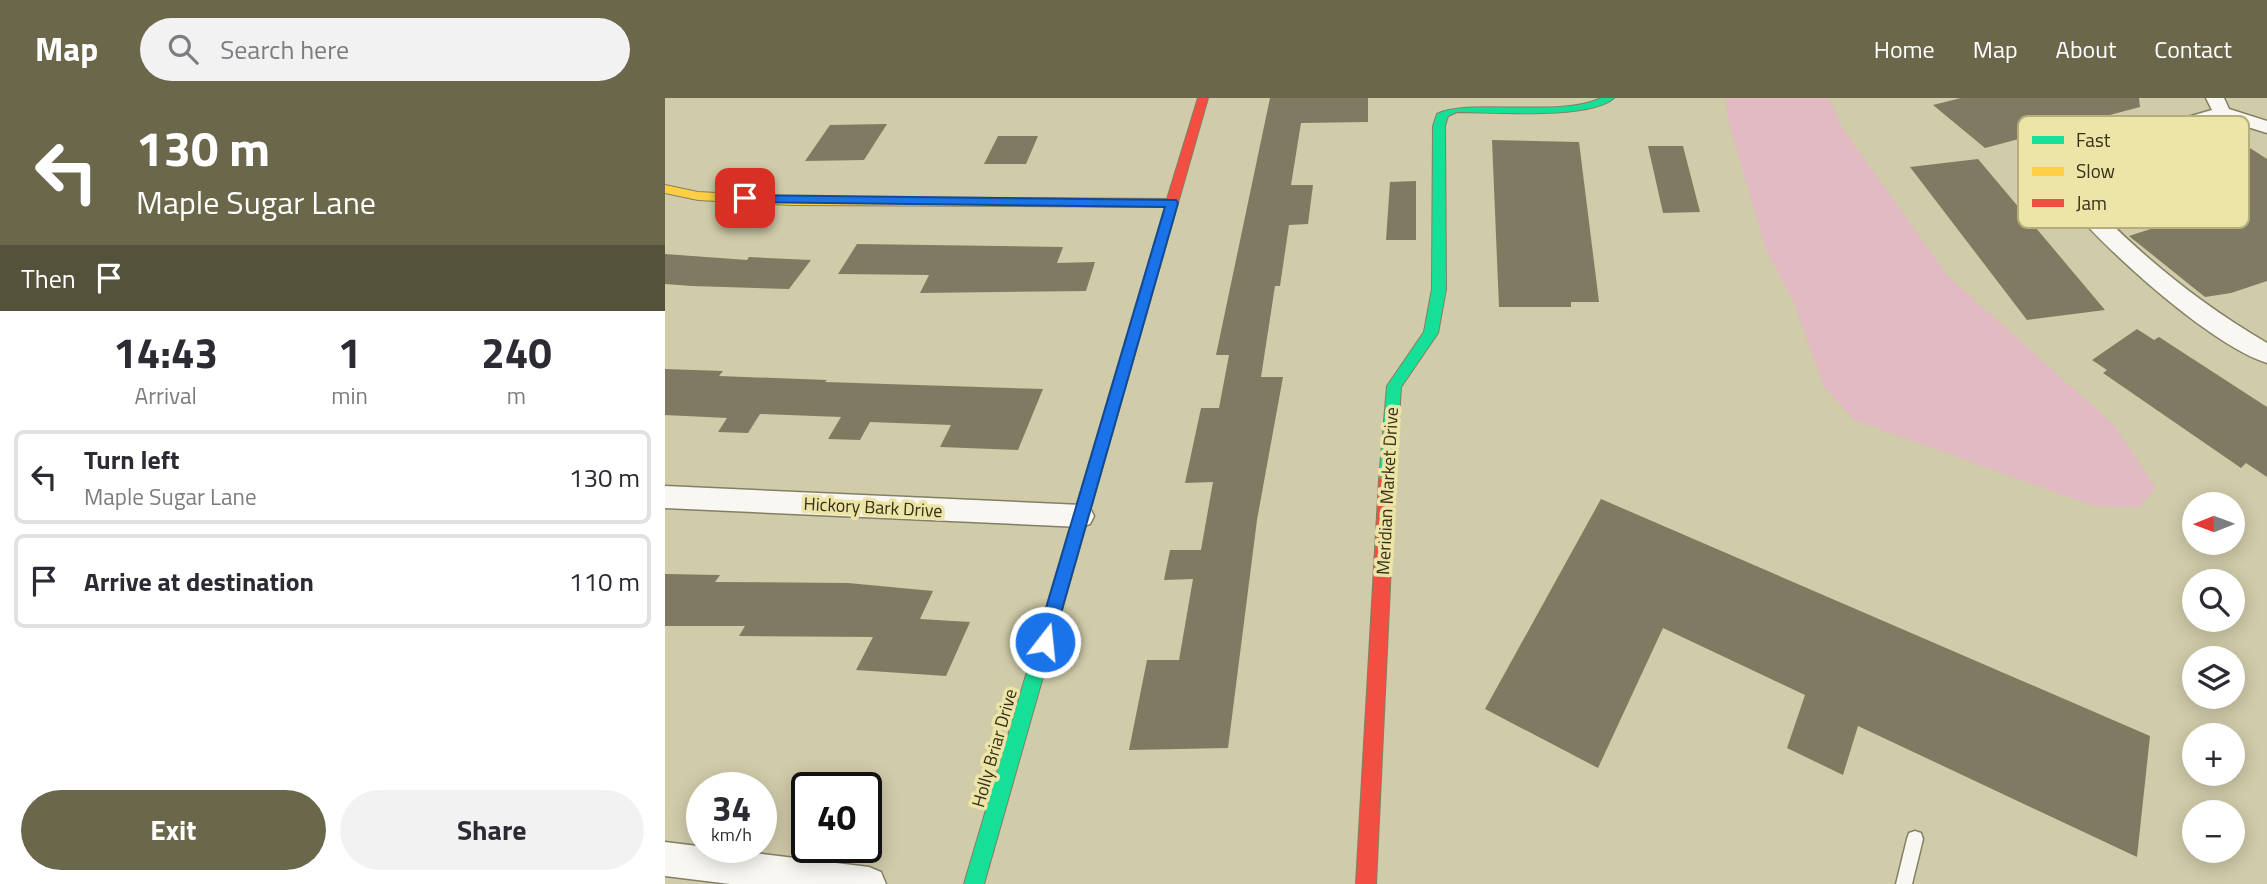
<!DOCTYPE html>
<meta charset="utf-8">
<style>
:root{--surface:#fff;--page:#f2f2f3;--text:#2b2b33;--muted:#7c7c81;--line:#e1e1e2;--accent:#6b674b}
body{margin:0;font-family:"Titillium Web",sans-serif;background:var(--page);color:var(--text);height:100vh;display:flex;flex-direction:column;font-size:26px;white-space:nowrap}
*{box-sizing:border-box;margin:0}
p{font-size:23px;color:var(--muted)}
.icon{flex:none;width:38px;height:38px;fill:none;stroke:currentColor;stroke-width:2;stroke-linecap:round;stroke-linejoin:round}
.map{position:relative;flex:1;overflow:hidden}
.details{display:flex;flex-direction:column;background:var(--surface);width:665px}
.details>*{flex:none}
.top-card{background:#6b674b;color:#fff;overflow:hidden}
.needle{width:46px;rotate:269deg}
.tools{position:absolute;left:1517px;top:394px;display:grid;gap:14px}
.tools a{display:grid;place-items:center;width:63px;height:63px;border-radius:50%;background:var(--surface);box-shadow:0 4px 18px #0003;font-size:35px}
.speed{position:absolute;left:21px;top:674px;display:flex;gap:14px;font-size:35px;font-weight:700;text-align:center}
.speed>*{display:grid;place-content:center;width:91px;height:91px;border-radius:50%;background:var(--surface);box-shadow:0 4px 18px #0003;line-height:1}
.speed small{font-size:18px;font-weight:400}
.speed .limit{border:4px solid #111;border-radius:10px;background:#fff;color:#111}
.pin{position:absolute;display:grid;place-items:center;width:60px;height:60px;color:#fff;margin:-30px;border-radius:14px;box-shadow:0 4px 10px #0006}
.me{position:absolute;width:77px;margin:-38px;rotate:16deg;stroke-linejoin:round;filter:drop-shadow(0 0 5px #0008)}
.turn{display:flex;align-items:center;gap:24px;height:147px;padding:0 21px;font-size:32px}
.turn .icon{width:91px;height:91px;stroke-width:2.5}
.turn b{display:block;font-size:49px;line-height:60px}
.then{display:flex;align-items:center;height:66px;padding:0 21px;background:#0003;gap:14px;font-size:26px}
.eta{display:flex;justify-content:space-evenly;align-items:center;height:119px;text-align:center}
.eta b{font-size:42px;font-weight:700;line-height:49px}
.button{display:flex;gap:14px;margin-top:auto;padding:14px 21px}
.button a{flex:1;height:80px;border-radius:42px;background:var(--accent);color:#fff;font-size:28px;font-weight:700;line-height:80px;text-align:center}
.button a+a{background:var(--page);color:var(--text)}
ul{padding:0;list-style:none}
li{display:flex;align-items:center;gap:21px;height:94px;margin:0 14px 10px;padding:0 7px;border:4px solid var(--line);border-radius:10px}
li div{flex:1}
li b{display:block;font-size:26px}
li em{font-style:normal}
header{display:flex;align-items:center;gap:42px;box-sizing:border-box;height:98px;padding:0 35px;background:var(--accent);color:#fff}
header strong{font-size:33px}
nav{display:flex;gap:38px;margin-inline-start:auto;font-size:24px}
.search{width:490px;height:63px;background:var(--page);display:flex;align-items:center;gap:18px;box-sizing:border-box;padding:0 24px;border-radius:38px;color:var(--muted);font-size:26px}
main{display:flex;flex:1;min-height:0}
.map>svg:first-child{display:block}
.green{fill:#e1bac2}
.building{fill:#817a63}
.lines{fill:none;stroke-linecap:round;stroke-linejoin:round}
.lane-casing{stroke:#837f64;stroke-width:3}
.street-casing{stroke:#837f64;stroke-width:3}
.fast-casing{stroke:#837f64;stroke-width:2}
.slow-casing{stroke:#837f64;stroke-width:2}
.jam-casing{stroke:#837f64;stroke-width:2}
.lane{fill:#f8f7f2;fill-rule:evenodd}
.street{fill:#f8f7f2;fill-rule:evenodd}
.fast{fill:#16e098;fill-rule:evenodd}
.slow{fill:#ffcf43;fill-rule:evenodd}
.jam{fill:#f24e42;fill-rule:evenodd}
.route{fill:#1a73e8;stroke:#114b97;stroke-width:2}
.labels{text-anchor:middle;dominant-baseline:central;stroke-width:7;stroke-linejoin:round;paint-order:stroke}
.street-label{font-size:18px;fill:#343118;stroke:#ede4a7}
.key{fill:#ede4a7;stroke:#b6ae7c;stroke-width:2}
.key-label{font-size:19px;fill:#343118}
</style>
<header>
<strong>Map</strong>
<div class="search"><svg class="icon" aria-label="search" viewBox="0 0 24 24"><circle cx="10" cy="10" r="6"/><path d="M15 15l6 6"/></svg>Search here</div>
<nav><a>Home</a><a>Map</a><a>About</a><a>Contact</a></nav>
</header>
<main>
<section class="details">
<div class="top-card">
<div class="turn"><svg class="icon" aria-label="left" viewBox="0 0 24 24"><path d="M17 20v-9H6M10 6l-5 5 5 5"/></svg><div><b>130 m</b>Maple Sugar Lane</div></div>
<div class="then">Then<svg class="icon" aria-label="arrive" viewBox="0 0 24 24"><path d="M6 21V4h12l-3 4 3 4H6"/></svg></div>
</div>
<div class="eta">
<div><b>14:43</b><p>Arrival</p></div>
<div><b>1</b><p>min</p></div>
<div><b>240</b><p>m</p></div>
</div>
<ul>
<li><svg class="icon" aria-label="left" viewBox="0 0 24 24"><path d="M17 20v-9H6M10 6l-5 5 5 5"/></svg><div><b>Turn left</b><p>Maple Sugar Lane</p></div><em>130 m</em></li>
<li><svg class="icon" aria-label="arrive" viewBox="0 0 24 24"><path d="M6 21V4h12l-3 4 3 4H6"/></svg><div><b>Arrive at destination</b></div><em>110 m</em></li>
</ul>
<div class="button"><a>Exit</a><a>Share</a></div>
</section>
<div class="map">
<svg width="1602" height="786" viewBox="0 0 1602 786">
<rect width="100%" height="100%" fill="#d0cba9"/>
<path class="green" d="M1061 0H1164L1177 29 1282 177 1450 328 1491 390 1474 410 1428 408 1189 322 1158 288 1129 205 1100 150 1063 22Z"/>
<g class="building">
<path d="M605 0H703V24L636 25 626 87H648L643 126 624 127 615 188H610L596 279H618L592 422 563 650 464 652 482 562H514L528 481 499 482 505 452H536L548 384 520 385 536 310H554L564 257H551Z"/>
<path d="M1296 0H1474L1475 9 1320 50 1268 7Z"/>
<path d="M222 26 199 62 140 63 165 27Z"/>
<path d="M333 38H373L361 66H319Z"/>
<path d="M827 42 914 44 934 204H906V209H834Z"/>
<path d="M983 48H1018L1035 114 998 115Z"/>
<path d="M1585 50 1602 61V183L1566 195 1540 199 1464 138 1504 125 1455 87Z"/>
<path d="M1313 61 1440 212 1362 222 1245 69Z"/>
<path d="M751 83V142H721L725 84Z"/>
<path d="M192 146 398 149 392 165 430 164 421 193 255 195 264 177 173 176Z"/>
<path d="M0 156 82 162 84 159 146 162 124 191 27 188 0 186Z"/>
<path d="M1472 231 1489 242 1494 239 1602 309V379L1581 365 1576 370 1438 275 1442 272 1427 262Z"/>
<path d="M0 271 58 273 54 278 162 282 160 284 378 291 353 352 275 349 286 327 205 324 195 342 163 341 176 319 95 316 83 335 53 334 62 320 0 317Z"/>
<path d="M936 401 1485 638 1472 759 1193 628 1178 677 1122 650 1140 597 998 530 933 670 820 611Z"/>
<path d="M0 476 55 477 50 484 183 485 268 493 255 521 305 524 281 578 191 572 208 539 74 538 80 528H0Z"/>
</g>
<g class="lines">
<g class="lane-casing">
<path id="lane" d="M1250 733 1256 735 1258 741 1247 786H1231L1242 741 1244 735Z"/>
</g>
<g class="street-casing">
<g id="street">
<path d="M1541 0H1559L1564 11 1602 23V35L1557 21 1407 64 1401 70 1400 77C1459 144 1525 200 1602 245V265C1541 246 1417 132 1380 78L1381 69 1393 56 1547 12Z"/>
<path d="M0 388 416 407 425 410 429 418 425 426 416 429 0 410Z"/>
<path d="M0 744 204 769 216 774 221 786H65L0 778Z"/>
</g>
</g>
<g class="fast-casing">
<g id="fast">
<path d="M936 0H949C924 22 828 14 792 14L783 18 780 28 781 191 773 235 736 289 730 382 728 386H716L714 382 722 288 759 234 767 191 768 28 772 16C801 0 896 20 936 0Z"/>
<path d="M452 289 459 294 319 786H299L445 294Z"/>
</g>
</g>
<g class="slow-casing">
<path id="slow" d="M0 87 33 94 127 99 352 100 358 104 352 108 127 107 33 102 0 95Z"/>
</g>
<g class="jam-casing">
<g id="jam">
<path d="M533 0H543L459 294 452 299 445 294 500 109 352 108 346 104 352 100 502 101Z"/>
<path d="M722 376 728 378 730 382 711 786H691L714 382 716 378Z"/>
</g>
</g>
<use href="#lane" class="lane"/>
<use href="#street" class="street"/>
<use href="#fast" class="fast"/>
<use href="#slow" class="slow"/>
<use href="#jam" class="jam"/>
</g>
<path class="route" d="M76 97 511 102 513 105 386 550 380 552 373 550 371 544 500 109 80 104 74 100Z"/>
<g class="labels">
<g class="street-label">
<text transform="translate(722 393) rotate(-87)">Meridian Market Drive</text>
<text transform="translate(208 409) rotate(3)">Hickory Bark Drive</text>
<text transform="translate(329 650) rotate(-74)">Holly Briar Drive</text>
</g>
</g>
<rect x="1353" y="18" width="231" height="112" rx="10" class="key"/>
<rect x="1367" y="38" width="32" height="8" fill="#16e098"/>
<rect x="1367" y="69" width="32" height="9" fill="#ffcf43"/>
<rect x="1367" y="101" width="32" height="8" fill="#f24e42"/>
<g class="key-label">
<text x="1411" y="49">Fast</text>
<text x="1411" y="80">Slow</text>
<text x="1411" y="112">Jam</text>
</g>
</svg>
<div class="tools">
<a><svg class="needle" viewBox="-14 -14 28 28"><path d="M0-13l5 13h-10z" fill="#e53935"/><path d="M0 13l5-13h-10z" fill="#7c7c81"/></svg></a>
<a><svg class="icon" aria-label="search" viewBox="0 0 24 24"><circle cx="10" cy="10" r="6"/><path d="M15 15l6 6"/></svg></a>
<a><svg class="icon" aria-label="layers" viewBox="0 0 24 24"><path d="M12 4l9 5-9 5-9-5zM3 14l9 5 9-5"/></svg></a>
<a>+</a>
<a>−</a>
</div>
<div class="speed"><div>34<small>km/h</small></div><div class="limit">40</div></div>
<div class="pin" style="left:80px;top:100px;background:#d93025"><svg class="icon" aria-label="arrive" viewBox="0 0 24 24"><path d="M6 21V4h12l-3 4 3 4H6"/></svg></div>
<svg class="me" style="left:380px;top:544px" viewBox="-20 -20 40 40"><circle r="17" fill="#1a73e8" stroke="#fff" stroke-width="3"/><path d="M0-11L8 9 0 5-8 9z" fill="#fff"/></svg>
</div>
</main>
